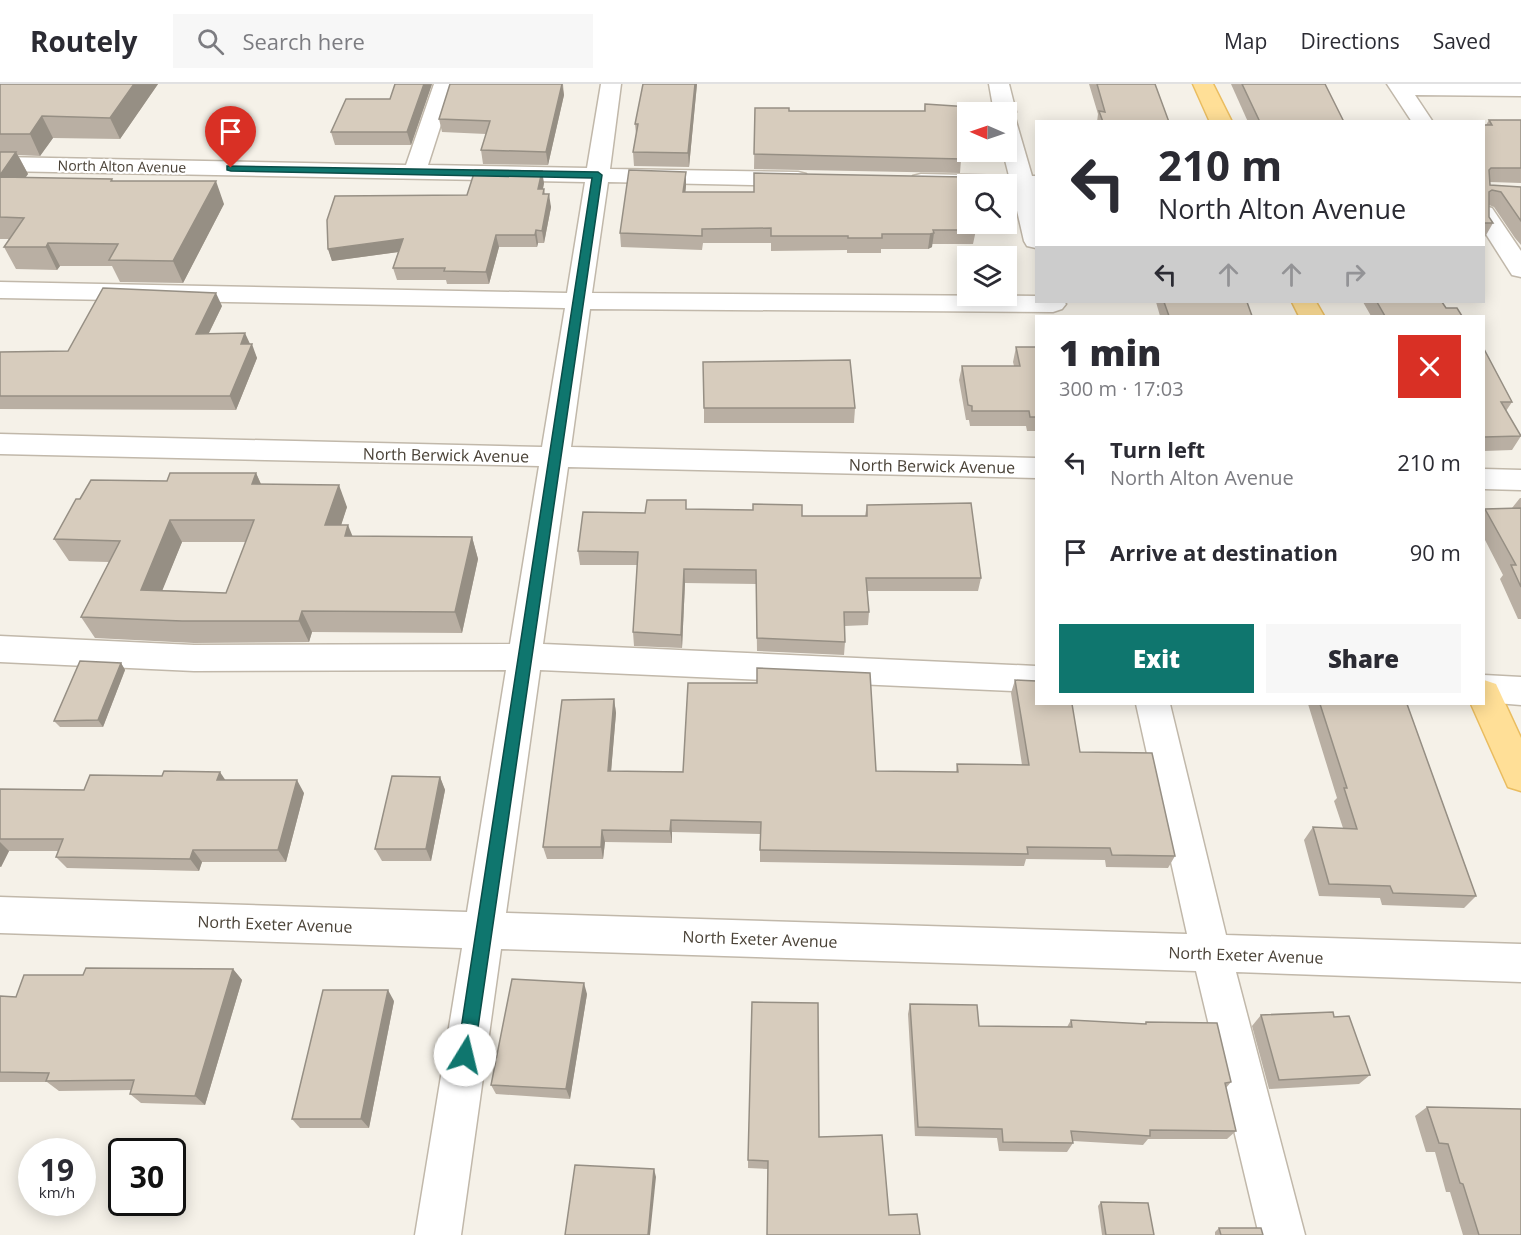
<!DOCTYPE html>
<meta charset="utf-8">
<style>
:root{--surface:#fff;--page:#f7f7f7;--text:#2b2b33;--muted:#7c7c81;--line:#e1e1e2;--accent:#0f766e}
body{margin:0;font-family:"Open Sans",sans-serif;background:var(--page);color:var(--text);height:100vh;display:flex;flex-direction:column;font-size:22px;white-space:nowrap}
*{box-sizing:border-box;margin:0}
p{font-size:20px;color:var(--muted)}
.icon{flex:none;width:33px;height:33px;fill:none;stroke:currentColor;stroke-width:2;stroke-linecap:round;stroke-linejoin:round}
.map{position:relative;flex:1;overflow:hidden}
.sheet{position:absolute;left:1035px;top:231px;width:450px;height:390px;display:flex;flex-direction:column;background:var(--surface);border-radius:0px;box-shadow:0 3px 15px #0003}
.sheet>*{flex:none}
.hud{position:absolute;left:1035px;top:36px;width:450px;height:183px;border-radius:0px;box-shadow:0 3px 15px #0003;background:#fff;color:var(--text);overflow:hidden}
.needle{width:39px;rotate:272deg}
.tools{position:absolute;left:957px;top:18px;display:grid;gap:12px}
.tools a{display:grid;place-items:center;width:60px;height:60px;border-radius:0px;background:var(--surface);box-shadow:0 3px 15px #0003;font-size:30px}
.speed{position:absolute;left:18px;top:1054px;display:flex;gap:12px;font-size:30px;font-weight:700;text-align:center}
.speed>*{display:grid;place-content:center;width:78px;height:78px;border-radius:50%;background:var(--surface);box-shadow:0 3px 15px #0003;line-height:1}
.speed small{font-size:15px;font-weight:400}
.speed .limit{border:3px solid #111;border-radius:9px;background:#fff;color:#111}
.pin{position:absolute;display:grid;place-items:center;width:51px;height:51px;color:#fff;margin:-62px -26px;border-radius:50% 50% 50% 0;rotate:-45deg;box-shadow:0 0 6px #0007}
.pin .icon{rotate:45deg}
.me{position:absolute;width:66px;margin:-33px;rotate:9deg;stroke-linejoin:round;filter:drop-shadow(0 0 4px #0008)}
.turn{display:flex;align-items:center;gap:21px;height:126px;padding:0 24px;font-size:27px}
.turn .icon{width:78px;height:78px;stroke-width:2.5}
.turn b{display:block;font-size:42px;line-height:51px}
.lanes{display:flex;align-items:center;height:57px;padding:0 24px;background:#0003;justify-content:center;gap:30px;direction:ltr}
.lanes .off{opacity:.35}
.round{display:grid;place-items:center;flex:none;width:63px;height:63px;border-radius:0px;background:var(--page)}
.headline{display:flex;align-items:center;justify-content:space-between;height:102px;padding:0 24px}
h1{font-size:36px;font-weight:800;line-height:45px}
.primary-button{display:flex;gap:12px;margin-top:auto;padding:12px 24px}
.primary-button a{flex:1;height:69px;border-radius:0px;background:var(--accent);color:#fff;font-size:24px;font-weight:800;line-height:69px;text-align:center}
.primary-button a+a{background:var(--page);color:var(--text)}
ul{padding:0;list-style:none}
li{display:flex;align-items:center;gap:18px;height:90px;padding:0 24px}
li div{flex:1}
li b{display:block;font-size:22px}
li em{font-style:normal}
header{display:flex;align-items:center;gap:36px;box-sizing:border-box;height:84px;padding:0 30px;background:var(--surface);border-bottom:2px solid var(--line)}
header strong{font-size:28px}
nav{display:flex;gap:33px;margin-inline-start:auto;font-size:21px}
.search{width:420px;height:54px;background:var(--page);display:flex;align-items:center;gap:15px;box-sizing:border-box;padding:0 21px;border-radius:0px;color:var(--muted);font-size:22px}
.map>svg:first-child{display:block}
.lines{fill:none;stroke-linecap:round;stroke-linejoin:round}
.minor-casing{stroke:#c1b8aa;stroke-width:3}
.major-casing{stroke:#eabd60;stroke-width:3}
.minor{fill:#fff;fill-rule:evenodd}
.major{fill:#ffdf97;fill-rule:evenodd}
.wall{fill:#b9afa3;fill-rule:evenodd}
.shaded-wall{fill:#968f84}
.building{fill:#d7ccbd;stroke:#968f84;stroke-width:1.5;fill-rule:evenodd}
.route{fill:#0f766e;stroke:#0a4d48;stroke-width:1.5}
.labels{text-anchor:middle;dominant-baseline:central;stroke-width:4.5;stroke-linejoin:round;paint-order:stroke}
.far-street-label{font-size:14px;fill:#494136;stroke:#fff}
.street-label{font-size:16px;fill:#494136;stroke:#fff}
</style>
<header>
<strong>Routely</strong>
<div class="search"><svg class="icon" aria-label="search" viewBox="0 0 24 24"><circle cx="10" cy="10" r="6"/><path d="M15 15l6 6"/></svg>Search here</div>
<nav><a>Map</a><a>Directions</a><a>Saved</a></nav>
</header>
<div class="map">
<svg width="1521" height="1151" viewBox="0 0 1521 1151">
<rect width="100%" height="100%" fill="#f5f1e8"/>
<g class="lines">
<g class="minor-casing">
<g id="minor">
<path d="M434 0H454L428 81 587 84 601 0H621L610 85 798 88 806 90 809 95 806 100 798 102 608 98 592 209 1036 212V218H1064L1066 220 1062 225 1053 228 590 225 571 363 1036 374V394L568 383 543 560 1036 582V608L540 586 506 829 1187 850 1136 620H1170L1226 851 1521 860V898L1236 888 1305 1151H1259L1196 887 501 865 461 1151H415L462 864 0 849V813L467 828 506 586 194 587 0 578V552L194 561 510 560 539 382 0 370V350L542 363 565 224 0 214V198L567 209 585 98 0 87V73L406 81Z"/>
<path d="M989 0H1009L1016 28 1014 30 1032 92H1036V164L1027 162 1024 157 1012 105H1006V100H968V105L913 102 910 97 913 92 921 90 1009 92 1003 68H1006V28H994Z"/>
<path d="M1387 0H1521V12L1415 11 1433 38H1412Z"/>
<path d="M1484 122 1492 124 1521 167V193L1512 191 1484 147Z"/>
<path d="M1484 385 1521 386V406L1484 405Z"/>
<path d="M1484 591 1521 593V621L1484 618Z"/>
</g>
</g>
<g class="major-casing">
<g id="major">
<path d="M1193 0H1213L1232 38H1210Z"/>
<path d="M1292 218H1316L1324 232H1299Z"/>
<path d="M1484 596 1496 600 1521 654V707L1508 703 1471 620H1484Z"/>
</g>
</g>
<use href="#minor" class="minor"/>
<use href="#major" class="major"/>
</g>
<g class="wall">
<path d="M0 0H158L120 55 53 54 40 72 18 71 28 90 25 94 112 95 113 97 224 120 183 199 120 198 112 182H60L57 186 16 185 4 163 9 155H0Z"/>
<path d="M432 0 411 61H335L331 48 390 15Z"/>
<path d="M450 0H563L564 11 548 81 483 80 481 66 486 50 442 48 439 35Z"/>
<path d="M697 0 689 83 634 82 633 68 636 50 635 40Z"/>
<path d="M1089 0H1155L1169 38H1097L1098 30Z"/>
<path d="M1231 0H1325L1344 38H1248Z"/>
<path d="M925 20 968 28V68H1004L1003 76H961L960 89 754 85 755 24 789 27H924Z"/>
<path d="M1489 36H1521V99L1490 98V101L1521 103V161L1515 154 1494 123 1489 121V133L1493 139 1485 153H1484V41H1486Z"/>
<path d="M544 99 543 105H544L545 110 551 123 544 159H538L537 163H499L489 200H447L446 196H397L393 184 398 168 332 177 328 165 467 111Z"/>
<path d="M686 102 685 108H754L976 146 973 160H932V163L928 165H881V169H847V166L771 167V159H703L702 166 621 163 620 149Z"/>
<path d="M1156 218H1247L1252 232H1160Z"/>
<path d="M1363 218H1442L1446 224 1462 232H1371Z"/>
<path d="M222 222 209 249 250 260 257 274 236 326 0 325V268L68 267Z"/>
<path d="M1016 263H1036V347H1027L1026 342H970L969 336H966L959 296 962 282H1014L1013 278Z"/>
<path d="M1484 265 1512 318 1506 327 1521 352 1512 366 1484 367Z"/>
<path d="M704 324H855L854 339H704Z"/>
<path d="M256 389 261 400 347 423 341 441 352 452 472 453 478 475 462 549 312 548 309 558 194 559 95 554 81 533 109 478 69 477 54 455 80 415 167 397ZM182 458H246L226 509 162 506Z"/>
<path d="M1520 414H1521V535H1518L1500 495 1503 491 1484 454V428L1485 425 1512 424Z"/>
<path d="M867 421 981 494 978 507H867L869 528 868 541 845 542V558L844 571 757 567 756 500 685 499 682 564 634 562 633 548 637 481H580L578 467 645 429 687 425 802 432H865Z"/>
<path d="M121 579 125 586 103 643H60L54 637Z"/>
<path d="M1015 596 1175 772 1168 784 1106 783 1105 776 1026 775 1024 782 760 778V750L672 748V759L605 758 603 775H547L543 763 614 615 616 629 611 687 956 688 957 680 1022 681 1011 609Z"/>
<path d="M1308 620H1407L1476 812 1464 824 1382 821 1380 814 1319 812 1304 756 1313 743 1343 744 1334 717 1337 714Z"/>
<path d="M440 693 445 706 431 777H382L375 765Z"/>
<path d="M226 696 304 709 286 778H202L199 787 67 784 56 773 58 767H9L1 783H0V705L84 706Z"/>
<path d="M233 885 242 896 205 1021 141 1019 130 1010 131 1006 59 1007 47 998H0V912L16 913 83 891Z"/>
<path d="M587 910 570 1015 496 1010 491 1001Z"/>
<path d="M394 917 369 1044H300L292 1035Z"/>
<path d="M910 920 979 942 1067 943 1071 936 1145 940 1146 938 1231 998 1226 1004 1236 1047 1227 1055H1148L1143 1061 1073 1057V1059L1067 1068 999 1067 997 1054 915 1052 908 930Z"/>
<path d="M1261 931 1334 933 1370 991 1359 1000 1269 1005 1252 942Z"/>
<path d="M1427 1023 1521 1151H1463L1450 1108H1446L1435 1068H1426L1415 1032Z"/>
<path d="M819 1053 889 1131 920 1151 768 1085 748 1084V1076Z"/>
<path d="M1101 1118 1154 1151H1102L1098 1122Z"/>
<path d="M1219 1144 1263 1151H1215V1148Z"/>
</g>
<g class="shaded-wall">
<path d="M134 0H158L120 55 110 34Z"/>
<path d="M424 0H432L411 61 407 48Z"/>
<path d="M562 0 564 11 548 81 546 68Z"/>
<path d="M695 0H697L689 83 688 69Z"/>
<path d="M42 32 53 54 40 72 30 50Z"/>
<path d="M16 68 28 90 10 115 0 96V91Z"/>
<path d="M542 87 544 99 540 118 538 105Z"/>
<path d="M686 88V102L684 122 683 108Z"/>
<path d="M216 97 224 120 183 199 173 177Z"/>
<path d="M549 110 551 123 544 159 542 147Z"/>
<path d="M536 146 538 159 537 163 535 151Z"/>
<path d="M934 149 932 163 928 165 930 150Z"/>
<path d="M496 151 499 163 489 200 486 188Z"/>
<path d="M403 155 406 167 332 177 328 165Z"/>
<path d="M48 159 60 182 57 186 46 163Z"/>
<path d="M216 209 222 222 202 263 196 250Z"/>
<path d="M245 249 251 262 252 260 257 274 236 326 230 312 241 260Z"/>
<path d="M256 389 266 412 252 400Z"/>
<path d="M339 401 347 423 334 463 325 441Z"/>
<path d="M170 436 182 458 154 527 141 506Z"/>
<path d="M348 441 357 463 345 452Z"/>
<path d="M472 453 478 475 462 549 455 528Z"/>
<path d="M684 485 685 499 682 564 681 551Z"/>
<path d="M302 527 312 548 309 558 299 537Z"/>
<path d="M121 579 125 586 103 643 98 636Z"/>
<path d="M614 615 616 629 610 700 608 687Z"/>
<path d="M220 688 228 700 217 696Z"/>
<path d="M440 693 445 706 431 777 426 765Z"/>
<path d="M297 696 304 709 286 778 278 766Z"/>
<path d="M671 736 672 748V759L670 747Z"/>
<path d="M602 746 605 758 603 775 601 763Z"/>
<path d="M0 758 9 767 1 783 0 782Z"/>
<path d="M193 766 202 778 199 787 190 775Z"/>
<path d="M233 885 242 896 205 1021 195 1012Z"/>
<path d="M584 899 587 910 570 1015 566 1005Z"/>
<path d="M388 906 394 917 369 1044 361 1035Z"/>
<path d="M654 1085 656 1093 650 1151H648Z"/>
</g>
<g class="building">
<path d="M0 0H134L110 34 42 32 30 50H0Z"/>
<path d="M395 0H424L407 48H331L346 15H390Z"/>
<path d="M450 0H562L546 68 481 66 490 37 439 35Z"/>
<path d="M643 0H695L688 69 633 68 638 40H635Z"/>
<path d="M1097 0H1155L1169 38H1103L1099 27 1105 28Z"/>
<path d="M1242 0H1325L1344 38H1260Z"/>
<path d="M925 20 1000 25V28H968V62H959L962 75 754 70 755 24H789V27H925Z"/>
<path d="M1489 36H1521V84H1491L1489 86 1490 101 1521 103V137L1501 108 1492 106 1489 108V133L1493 139H1484V41H1492Z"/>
<path d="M0 68H16L0 91Z"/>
<path d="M475 86 542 87 538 105H544L543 110H549L542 147 536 146 535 151H496L486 188 444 187 445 184H393L403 155 328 165 327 136 335 112 467 111Z"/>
<path d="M629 86 686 88 683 108H754V89L965 93 968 105V140H974L976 146H933L934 149 930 150H882V154H848V152H771V144L702 145V152L620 149Z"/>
<path d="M0 93 112 95 111 97H216L173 177 109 176 118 160 48 159 46 163H4L24 134 0 133Z"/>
<path d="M103 204 216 209 196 250 245 249 241 260H252L230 312H0V268L68 267Z"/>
<path d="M1164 218H1247L1252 232H1169Z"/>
<path d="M1377 218H1442L1446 224H1457L1462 232H1385Z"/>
<path d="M1016 263H1036V333H1030L1029 327H972V322L968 321 962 282H1020Z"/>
<path d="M1484 265 1512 318H1501L1521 352 1484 353Z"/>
<path d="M850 276 855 324H704L703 278Z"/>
<path d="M170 389H256L252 400 339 401 325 441H348L345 452 472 453 455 528 302 527 299 537H182L81 533 120 457 54 455 76 415H80L91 396 167 397ZM170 436H254L226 509 141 506Z"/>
<path d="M647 416H686V425L753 426V420L802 421V432H867V421L971 419 981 494H866L869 528H844L845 558 757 554 756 486 684 485 681 551 633 548 638 468 578 467 583 428 645 429Z"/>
<path d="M1521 424V503L1511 481H1516L1485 425Z"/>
<path d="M80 577 121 579 98 636 54 637Z"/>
<path d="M757 584 870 589 876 687 958 688 957 680 1029 681 1015 596 1036 597V620H1072L1080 668 1152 669 1175 772 1112 771 1110 764 1027 763 1028 770 760 766 761 738 671 736 670 747 602 746 601 763H543L562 616 614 615 608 687 683 688 688 599H757Z"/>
<path d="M1320 620H1407L1476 812 1393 809 1390 802 1329 800 1313 743 1357 745 1344 704H1347Z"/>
<path d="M164 687 220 688 217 696H297L278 766H193L190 775 56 773 63 755H0V705L84 706 90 691 162 692Z"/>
<path d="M392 692 440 693 426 765H375Z"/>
<path d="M86 884 233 885 195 1012 130 1010 134 996 46 997 49 989 0 988V912L16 913 24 891H83Z"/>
<path d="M512 895 584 899 566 1005 491 1001Z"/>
<path d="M323 906H388L361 1035H292Z"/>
<path d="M752 918 818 919 819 1053 882 1051 889 1131 917 1130 920 1151H767L768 1077 748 1076Z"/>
<path d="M910 920 977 921 979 942 1072 943 1071 936 1146 940V938L1217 939 1231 998 1225 999 1236 1047 1150 1046V1052L1071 1047 1073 1059 1003 1058 1002 1045 918 1043Z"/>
<path d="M1333 928 1334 933 1349 932 1370 991 1279 996 1261 931Z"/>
<path d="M1427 1023 1521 1025V1151H1479L1463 1100 1460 1099 1448 1060 1439 1059Z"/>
<path d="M575 1081 654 1085 648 1151H565Z"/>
<path d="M1101 1118 1148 1119 1154 1151H1106Z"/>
<path d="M1219 1144H1261L1263 1151H1221Z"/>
</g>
<path class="route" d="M227 82 598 88 602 91 474 971 472 977 465 979 459 977 457 971 592 94 231 87 227 86Z"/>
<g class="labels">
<g class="far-street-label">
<text transform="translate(122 82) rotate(1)">North Alton Avenue</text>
</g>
<g class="street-label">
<text transform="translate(446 371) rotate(1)">North Berwick Avenue</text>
<text transform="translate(932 382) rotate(1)">North Berwick Avenue</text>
<text transform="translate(275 840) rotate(2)">North Exeter Avenue</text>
<text transform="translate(760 855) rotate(2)">North Exeter Avenue</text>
<text transform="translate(1246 871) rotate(2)">North Exeter Avenue</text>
</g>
</g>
</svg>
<div class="tools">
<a><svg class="needle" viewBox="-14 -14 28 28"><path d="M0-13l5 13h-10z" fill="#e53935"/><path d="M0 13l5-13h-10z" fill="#7c7c81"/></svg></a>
<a><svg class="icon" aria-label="search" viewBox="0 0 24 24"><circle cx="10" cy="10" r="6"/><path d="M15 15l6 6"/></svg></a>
<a><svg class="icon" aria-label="layers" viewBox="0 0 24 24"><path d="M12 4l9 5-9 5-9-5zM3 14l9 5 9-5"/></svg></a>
</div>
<div class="speed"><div>19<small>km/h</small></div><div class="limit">30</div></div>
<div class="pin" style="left:231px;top:84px;background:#d93025"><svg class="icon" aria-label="arrive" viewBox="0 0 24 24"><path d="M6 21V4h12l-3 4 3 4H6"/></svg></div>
<svg class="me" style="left:465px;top:971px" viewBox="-20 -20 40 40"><circle r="19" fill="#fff"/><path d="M0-13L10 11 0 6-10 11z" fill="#0f766e"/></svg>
<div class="hud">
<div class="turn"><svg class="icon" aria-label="left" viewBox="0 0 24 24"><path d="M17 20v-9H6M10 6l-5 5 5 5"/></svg><div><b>210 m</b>North Alton Avenue</div></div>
<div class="lanes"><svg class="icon" aria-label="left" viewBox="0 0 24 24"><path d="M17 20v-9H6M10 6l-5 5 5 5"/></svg><svg class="icon off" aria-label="ahead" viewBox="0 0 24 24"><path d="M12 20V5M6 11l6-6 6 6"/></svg><svg class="icon off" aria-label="ahead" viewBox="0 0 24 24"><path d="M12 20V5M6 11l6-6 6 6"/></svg><svg class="icon off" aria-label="right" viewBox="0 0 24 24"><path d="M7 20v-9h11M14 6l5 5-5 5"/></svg></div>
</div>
<section class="sheet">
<div class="headline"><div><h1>1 min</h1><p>300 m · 17:03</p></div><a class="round" style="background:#d93025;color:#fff"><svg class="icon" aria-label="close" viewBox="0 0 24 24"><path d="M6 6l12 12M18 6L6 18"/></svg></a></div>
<ul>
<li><svg class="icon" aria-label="left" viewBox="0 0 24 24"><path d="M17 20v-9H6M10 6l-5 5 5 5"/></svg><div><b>Turn left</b><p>North Alton Avenue</p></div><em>210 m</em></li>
<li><svg class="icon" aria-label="arrive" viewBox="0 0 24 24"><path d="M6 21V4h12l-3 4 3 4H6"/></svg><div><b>Arrive at destination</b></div><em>90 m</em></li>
</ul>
<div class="primary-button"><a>Exit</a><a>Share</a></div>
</section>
</div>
